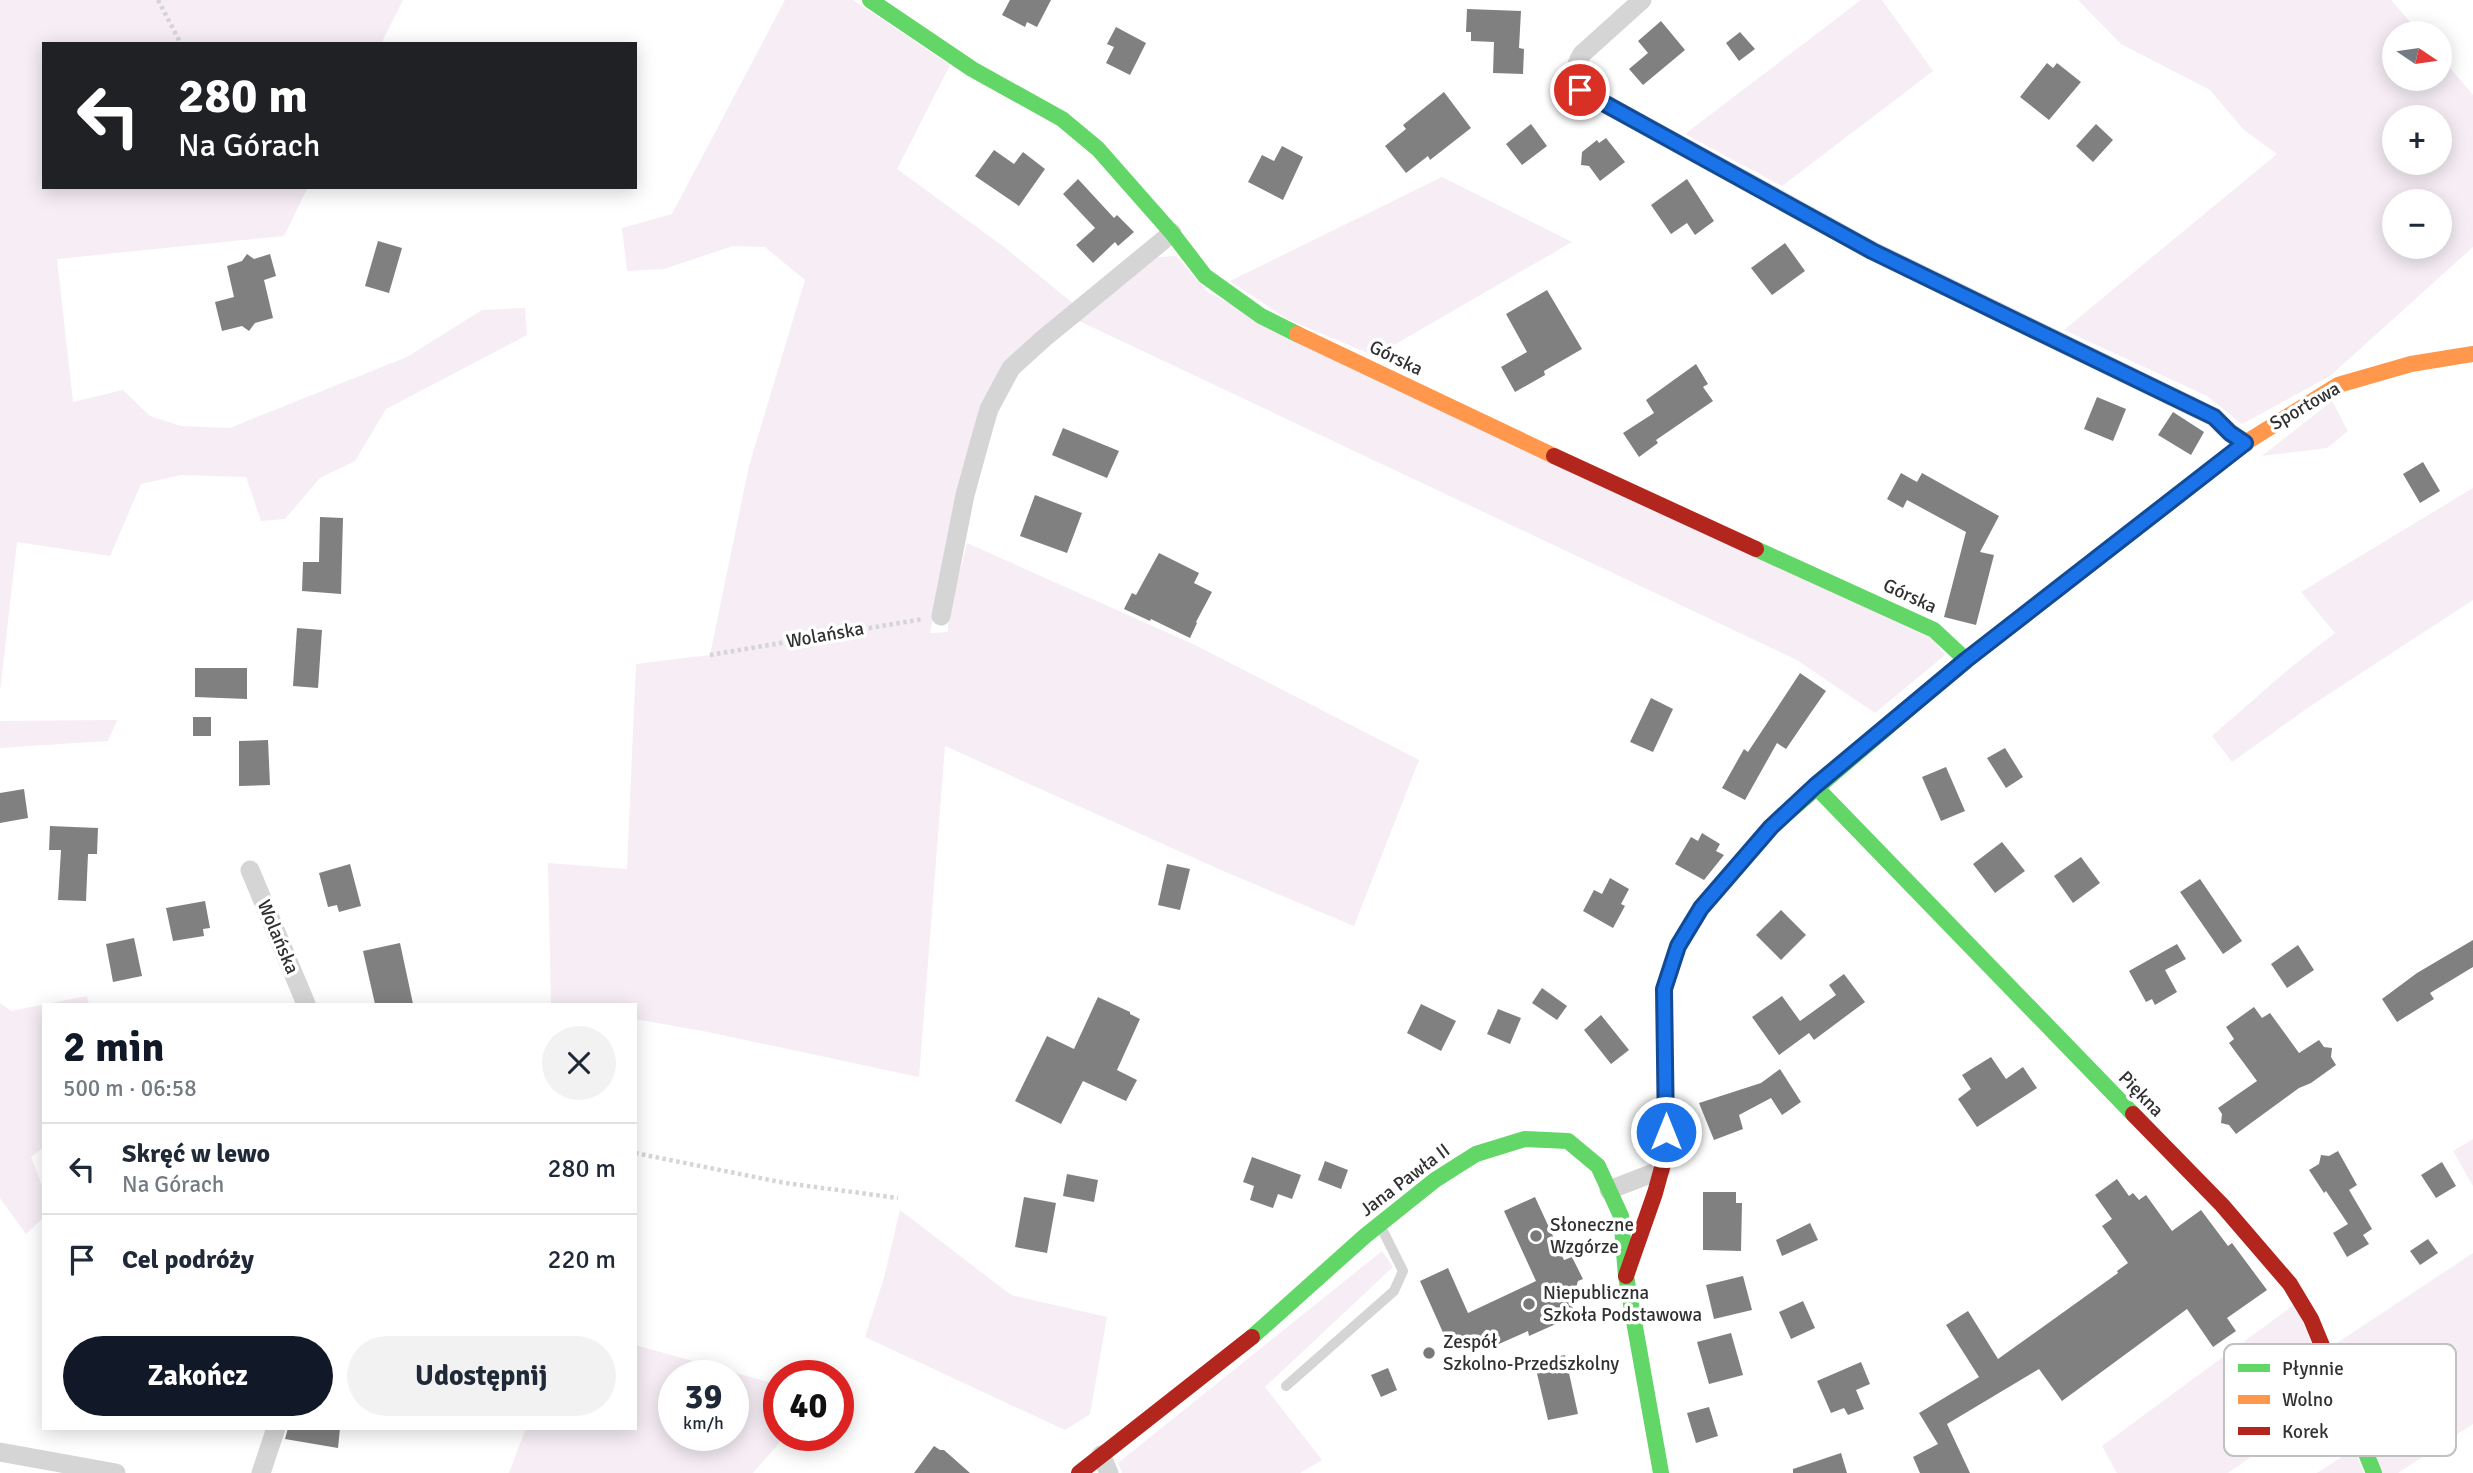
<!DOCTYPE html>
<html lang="pl">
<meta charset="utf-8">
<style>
:root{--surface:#fff;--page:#f2f2f3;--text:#1f2937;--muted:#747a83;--line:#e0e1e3;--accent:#111827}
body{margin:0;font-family:Signika,sans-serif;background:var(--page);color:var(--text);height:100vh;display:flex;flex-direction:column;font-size:26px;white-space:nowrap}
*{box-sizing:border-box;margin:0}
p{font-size:23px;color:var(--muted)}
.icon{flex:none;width:38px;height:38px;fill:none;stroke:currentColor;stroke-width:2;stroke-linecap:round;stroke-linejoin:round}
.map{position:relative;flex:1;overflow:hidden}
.panel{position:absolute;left:42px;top:1003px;width:595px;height:427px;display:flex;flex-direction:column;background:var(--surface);border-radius:0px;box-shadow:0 4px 18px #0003}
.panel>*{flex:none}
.top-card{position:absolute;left:42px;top:42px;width:595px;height:147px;border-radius:0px;box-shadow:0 4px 18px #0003;background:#202124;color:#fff;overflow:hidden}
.needle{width:46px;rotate:103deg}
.controls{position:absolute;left:2382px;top:21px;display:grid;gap:14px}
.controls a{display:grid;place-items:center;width:70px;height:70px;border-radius:50%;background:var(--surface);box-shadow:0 4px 18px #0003;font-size:35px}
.speed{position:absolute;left:658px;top:1360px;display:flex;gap:14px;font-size:35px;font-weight:700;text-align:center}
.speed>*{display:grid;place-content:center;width:91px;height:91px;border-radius:50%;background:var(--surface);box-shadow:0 4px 18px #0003;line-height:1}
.speed small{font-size:18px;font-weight:400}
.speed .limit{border:10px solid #d22;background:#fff;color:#111}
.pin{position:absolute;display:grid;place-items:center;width:60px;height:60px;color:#fff;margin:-30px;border:4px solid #fff;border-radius:50%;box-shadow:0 2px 7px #0007}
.me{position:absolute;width:77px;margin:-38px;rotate:0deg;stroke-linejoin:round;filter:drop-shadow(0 0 5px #0008)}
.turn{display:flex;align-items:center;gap:24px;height:147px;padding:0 21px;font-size:32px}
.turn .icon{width:91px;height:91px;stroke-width:2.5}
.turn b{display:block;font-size:49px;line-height:60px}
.round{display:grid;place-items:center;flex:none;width:74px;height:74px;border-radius:37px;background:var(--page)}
.head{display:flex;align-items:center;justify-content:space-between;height:119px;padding:0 21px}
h1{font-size:42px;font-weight:700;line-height:52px;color:var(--accent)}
.action{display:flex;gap:14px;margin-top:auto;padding:14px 21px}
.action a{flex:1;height:80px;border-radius:42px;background:var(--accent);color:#fff;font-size:28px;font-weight:700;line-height:80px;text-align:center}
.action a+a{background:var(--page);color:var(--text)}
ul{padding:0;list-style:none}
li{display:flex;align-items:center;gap:21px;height:91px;padding:0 21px;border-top:2px solid var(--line)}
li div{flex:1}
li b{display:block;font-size:26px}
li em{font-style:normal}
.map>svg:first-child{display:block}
.green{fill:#f6edf5;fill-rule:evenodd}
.building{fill:#808080}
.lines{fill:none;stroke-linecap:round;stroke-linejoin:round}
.path{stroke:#d5d5d5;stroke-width:4.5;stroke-dasharray:3.5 3.5;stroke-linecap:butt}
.lane{stroke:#d5d5d5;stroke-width:10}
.street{stroke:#d5d5d5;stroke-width:19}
.fast{stroke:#63d668;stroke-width:16}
.slow{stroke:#ff974d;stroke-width:16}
.jam{stroke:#b3261e;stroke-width:16}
.route-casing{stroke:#114b97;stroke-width:18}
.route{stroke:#1a73e8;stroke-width:12}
.poi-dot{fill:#797979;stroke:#fff;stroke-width:2.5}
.labels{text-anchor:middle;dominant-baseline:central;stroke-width:7;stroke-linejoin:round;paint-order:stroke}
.street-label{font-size:19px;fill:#313131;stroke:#fff}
.poi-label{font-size:19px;fill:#313131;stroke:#fff;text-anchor:start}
.key{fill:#fff;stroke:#c1c1c1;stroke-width:2}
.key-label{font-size:19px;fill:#313131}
</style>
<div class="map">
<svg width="2473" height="1473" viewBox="0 0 2473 1473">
<rect width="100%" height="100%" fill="#fff"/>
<g class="green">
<path d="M0 0H403L381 44H44V187H308L284 236 57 259 73 402 123 390 150 416 181 426 230 428 407 357 482 310 525 308 527 335 386 409 355 461 320 478 285 519 261 521 246 477 181 475 141 484 110 556 17 542 0 692Z"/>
<path d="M785 0H853L950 65 897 169 1004 247 1075 305 997 375 953 516 930 633 948 632V618L967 543 1195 645 1419 760 1354 926 1221 870 945 746 919 1077 708 1032 635 1019V1004H551L548 863 627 869 636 664 710 655 749 466 805 280 765 247 733 246 664 269 627 271 622 228 672 214Z"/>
<path d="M1861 0H1882L1933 71 1782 186 1685 134Z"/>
<path d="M2078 0H2391L2420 33H2394V79H2440V56L2473 95V247L2330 376 2242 424 2207 396 2064 330 2277 154 2244 130 2210 90 2121 44ZM2394 117H2440V163H2394ZM2394 201H2440V247H2394Z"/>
<path d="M1442 177 1572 242 1375 356 1287 319 1230 281Z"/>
<path d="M1176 256 1209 293 1933 639 1945 655 1875 713 1797 660 1079 321 1158 257Z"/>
<path d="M2332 401 2348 431 2327 448 2262 456Z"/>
<path d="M2473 488V600L2309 707 2232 762 2212 736 2289 669 2335 633 2301 592Z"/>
<path d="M117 720 108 741 0 748V721Z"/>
<path d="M87 996 89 1004H44V1147L31 1157 44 1191V1217L26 1234 0 1198V1003L11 1011Z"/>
<path d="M2473 1139V1186L2453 1151Z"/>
<path d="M900 1210 1011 1295 1107 1317 1090 1414 1065 1430 865 1337 884 1278Z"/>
<path d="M1382 1251 1393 1267 1265 1387 1322 1460 1300 1473H1122L1118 1463Z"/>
<path d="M2473 1253V1424L2398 1473H2382L2334 1345Z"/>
<path d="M2295 1304 2335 1398 2228 1473H2117L2102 1446Z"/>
<path d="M635 1345 779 1385V1435H786L753 1473H509L526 1428H635ZM674 1376H733V1435H674Z"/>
<path d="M2354 1449 2364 1473H2317Z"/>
</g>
<g class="building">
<path d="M1010 0H1051L1037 27 1027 22 1025 27 1002 15Z"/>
<path d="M1467 9 1521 11 1519 48 1524 49 1523 74 1493 73 1494 42 1471 41V32H1466Z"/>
<path d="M1661 21 1685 50 1643 85 1629 69 1648 53 1638 41Z"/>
<path d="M1116 27 1146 43 1130 75 1106 63 1114 47 1107 44Z"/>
<path d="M1740 32 1755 49 1739 61 1726 43Z"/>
<path d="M2047 63 2053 68 2057 63 2081 82 2049 120 2020 97Z"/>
<path d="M1444 92 1471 128 1430 160 1428 156 1406 173 1385 146 1406 129 1403 125Z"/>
<path d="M1531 124 1547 146 1522 165 1506 144Z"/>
<path d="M2096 124 2113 140 2093 162 2076 146Z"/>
<path d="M1606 138 1625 162 1600 181 1589 166 1581 165 1582 152 1597 140 1599 143Z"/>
<path d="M1282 146 1303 157 1283 200 1248 182 1262 155 1274 161Z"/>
<path d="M994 150 1014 164 1023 152 1045 169 1019 206 975 176Z"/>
<path d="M1078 179 1114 218 1117 215 1134 232 1118 246 1115 242 1093 263 1076 245 1095 228 1063 194Z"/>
<path d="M1687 179 1714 221 1695 235 1687 223 1671 234 1651 205Z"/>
<path d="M378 241 402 248 389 293 365 286Z"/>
<path d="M1785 243 1805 271 1772 295 1751 268Z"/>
<path d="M247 254 254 259 270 254 276 276 264 280 273 318 255 323 249 331 242 326 222 331 215 302 234 297 227 266 242 261Z"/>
<path d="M1547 290 1582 349 1544 371 1545 375 1515 392 1501 367 1527 352 1506 314Z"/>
<path d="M1696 364 1708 384 1703 387 1713 401 1656 440 1658 443 1639 457 1623 433 1654 413 1646 400Z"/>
<path d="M2097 397 2126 409 2113 441 2084 429Z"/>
<path d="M2173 412 2204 432 2191 455 2158 435Z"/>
<path d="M1063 428 1119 451 1107 478 1052 455Z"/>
<path d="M2423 462 2440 491 2420 503 2403 474Z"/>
<path d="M1901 473 1917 482 1922 473 1999 516 1980 552 1994 555 1976 625 1944 617 1966 532 1907 500 1903 508 1887 499Z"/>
<path d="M1035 495 1082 513 1067 553 1020 536Z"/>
<path d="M320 517 343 518 341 594 302 591 303 562H319Z"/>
<path d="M1159 553 1199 573 1194 583 1212 592 1196 622 1197 623 1190 638 1151 619 1150 621 1124 609 1132 593 1136 595Z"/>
<path d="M297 628 322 630 318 688 293 686Z"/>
<path d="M195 668H247V699L195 697Z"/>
<path d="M1800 673 1826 691 1812 711 1786 749 1777 743 1745 800 1722 788 1744 749 1748 752Z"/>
<path d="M1651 698 1673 709 1653 752 1630 742Z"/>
<rect x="193" y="717" width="18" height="19"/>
<path d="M268 740 270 785 239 786V741Z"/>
<path d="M2005 748 2023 777 2006 788 1987 758Z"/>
<path d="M1946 767 1965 811 1941 821 1922 777Z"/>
<path d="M24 789 28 818 0 823V793Z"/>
<path d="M50 826 98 828 97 854H88L86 901 58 900 61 850H49Z"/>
<path d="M1702 833 1720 844 1716 851 1724 855 1704 880 1675 864 1691 837 1698 841Z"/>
<path d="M2002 842 2025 871 1995 893 1973 864Z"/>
<path d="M2081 857 2100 883 2073 903 2054 876Z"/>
<path d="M350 864 361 906 339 912 337 905 328 907 319 873Z"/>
<path d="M1167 864 1190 869 1180 910 1158 905Z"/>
<path d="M1610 878 1629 889 1621 904 1625 906 1613 928 1583 911 1594 890 1602 894Z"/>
<path d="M2200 879 2242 941 2223 954 2180 892Z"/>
<path d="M205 901 210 928 203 929 204 936 173 941 166 908Z"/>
<path d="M1781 910 1806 935 1781 960 1756 935Z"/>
<path d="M134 938 142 976 113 982 106 944Z"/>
<path d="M2473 940V967L2430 993 2434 999 2397 1022 2382 999 2417 973Z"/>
<path d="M400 943 413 1004H375L363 951Z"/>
<path d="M2177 944 2186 959 2165 970 2177 992 2155 1005 2152 999 2146 1002 2129 971Z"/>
<path d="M2298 945 2314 970 2287 988 2271 964Z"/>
<path d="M1844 974 1865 1002 1814 1040 1809 1033 1779 1055 1752 1017 1782 996 1800 1021 1836 995 1829 985Z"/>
<path d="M1542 988 1567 1006 1557 1020 1532 1003Z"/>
<path d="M1098 997 1130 1012V1014L1140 1019 1117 1070 1137 1080 1126 1101 1083 1081 1061 1124 1015 1101 1047 1036 1074 1049Z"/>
<path d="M1421 1004 1456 1021 1441 1051 1407 1033Z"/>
<path d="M2254 1007 2262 1018 2270 1013 2299 1053 2319 1040 2324 1047 2332 1048 2331 1057 2336 1065 2311 1083 2299 1088 2236 1134 2229 1125 2221 1123 2222 1114 2218 1108 2257 1081 2229 1043 2234 1039 2226 1027Z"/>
<path d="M1498 1009 1521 1018 1510 1044 1487 1034Z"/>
<path d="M1601 1015 1629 1050 1611 1064 1584 1030Z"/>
<path d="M1991 1057 2006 1079 2023 1067 2037 1088 1977 1127 1958 1099 1971 1089 1962 1075Z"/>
<path d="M1780 1069 1801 1102 1782 1115 1771 1098 1739 1115 1743 1129 1714 1140 1699 1103 1761 1083Z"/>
<path d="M2338 1151 2357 1185 2349 1190 2372 1229 2363 1235 2369 1244 2347 1257 2333 1233 2348 1224 2326 1191 2324 1193 2309 1170 2319 1164 2321 1155 2329 1156Z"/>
<path d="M1252 1157 1301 1175 1292 1199 1278 1194 1273 1208 1250 1200 1254 1186 1243 1182Z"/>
<path d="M1325 1161 1348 1170 1341 1189 1318 1180Z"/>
<path d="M2442 1162 2456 1186 2436 1198 2421 1175Z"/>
<path d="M1067 1174 1098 1180 1094 1202 1063 1196Z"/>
<path d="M2117 1179 2129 1196 2133 1193 2139 1200 2146 1195 2172 1231 2201 1210 2228 1246 2232 1243 2267 1290 2227 1318 2236 1331 2213 1347 2187 1309 2062 1401 2039 1369 1947 1424 1970 1473H1920L1913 1457 1938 1444 1919 1413 1979 1377 1946 1325 1968 1311 1998 1359 2118 1273 2117 1271 2128 1263 2102 1226 2112 1219 2095 1195Z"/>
<path d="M1703 1192H1736V1203H1742L1741 1251 1703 1250Z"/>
<path d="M1024 1197 1056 1203 1047 1253 1015 1247Z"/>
<path d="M1535 1197 1564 1260 1572 1257 1583 1279 1578 1281 1571 1304 1576 1315 1529 1336 1528 1331 1483 1351 1475 1334 1449 1346 1420 1281 1448 1268 1468 1313 1536 1281 1504 1211Z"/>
<path d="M1810 1223 1818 1240 1782 1256 1776 1240Z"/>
<path d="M2428 1239 2438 1253 2420 1265 2410 1251Z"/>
<path d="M1743 1276 1752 1310 1714 1319 1706 1285Z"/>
<path d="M1803 1301 1815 1328 1791 1339 1779 1312Z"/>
<path d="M1731 1333 1743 1375 1709 1384 1697 1342Z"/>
<path d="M1565 1355 1578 1414 1548 1420 1534 1361Z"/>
<path d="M1861 1362 1870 1384 1856 1390 1864 1409 1848 1415 1844 1408 1831 1413 1817 1381Z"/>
<path d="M1388 1368 1397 1390 1381 1397 1371 1375Z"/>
<path d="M1709 1407 1718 1436 1696 1443 1687 1413Z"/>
<path d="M288 1428H340L338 1448 285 1439Z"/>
<path d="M934 1446 940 1450H944L970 1473H914Z"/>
<path d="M1841 1453 1847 1473H1793V1469Z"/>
</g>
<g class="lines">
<g class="path">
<path d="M158 0 181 44"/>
<path d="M710 655 923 619"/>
<path d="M635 1153 785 1183 898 1198"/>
</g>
<path class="lane" d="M1286 1386 1394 1291 1403 1271 1380 1225"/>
<g class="street">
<path d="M1642 0 1582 54C1574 67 1573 76 1580 90L1873 251 2214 417 2230 433 2245 443"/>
<path d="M941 616 965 495 979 444 989 409 1011 368 1043 339 1172 233"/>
<path d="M250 870 306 1004"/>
<path d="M1609 1190 1661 1170"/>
<path d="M0 1452 116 1473"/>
<path d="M1101 1455 1109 1473"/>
<path d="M261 1473 276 1428"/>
</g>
<g class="fast">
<path d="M870 0 972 69 1062 119 1098 149 1172 233 1205 276 1261 316 1297 334"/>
<path d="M1756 549 1934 630 1966 660"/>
<path d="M1815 786 2133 1114"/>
<path d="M1666 1121 1664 989 1678 946 1701 908 1771 827 1966 660 2184 490"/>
<path d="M1252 1337 1365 1236 1435 1180 1476 1154 1525 1139 1568 1141 1598 1166 1621 1216 1626 1276 1661 1473"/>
<path d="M2330 1365 2374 1473"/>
</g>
<g class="slow">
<path d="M1297 334 1554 456"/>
<path d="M2184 490 2245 443 2338 385 2411 364 2473 354"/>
</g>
<g class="jam">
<path d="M1554 456 1756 549"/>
<path d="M2133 1114 2222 1205 2290 1284 2311 1319 2330 1365"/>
<path d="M1626 1276 1655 1193 1666 1153V1121"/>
<path d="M1079 1473 1252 1337"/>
</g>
</g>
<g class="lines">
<g class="route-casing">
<path id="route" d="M1580 90 1872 251 2214 417 2230 433 2245 443 1966 660 1815 786 1771 827 1701 908 1678 946 1664 989 1666 1132"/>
</g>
<use href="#route" class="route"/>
</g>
<g class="poi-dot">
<circle cx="1536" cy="1236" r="7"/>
<circle cx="1529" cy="1304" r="7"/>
<circle cx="1429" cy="1353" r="7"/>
</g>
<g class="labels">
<g class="street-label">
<text transform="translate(1396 358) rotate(26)">Górska</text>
<text transform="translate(2305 406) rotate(-30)">Sportowa</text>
<text transform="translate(1910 596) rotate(25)">Górska</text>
<text transform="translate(825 635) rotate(-10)">Wolańska</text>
<text transform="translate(278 937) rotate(67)">Wolańska</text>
<text transform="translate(2141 1094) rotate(46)">Piękna</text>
<text transform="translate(1405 1180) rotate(-37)">Jana Pawła II</text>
</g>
<g class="poi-label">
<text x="1550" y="1225">Słoneczne<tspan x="1550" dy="22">Wzgórze</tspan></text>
<text x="1543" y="1293">Niepubliczna<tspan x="1543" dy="22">Szkoła Podstawowa</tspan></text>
<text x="1443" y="1342">Zespół<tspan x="1443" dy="22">Szkolno-Przedszkolny</tspan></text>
</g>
</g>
<rect x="2224" y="1344" width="232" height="112" rx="10" class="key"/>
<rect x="2238" y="1364" width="32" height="8" fill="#63d668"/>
<rect x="2238" y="1395" width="32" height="9" fill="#ff974d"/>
<rect x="2238" y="1427" width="32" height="8" fill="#b3261e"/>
<g class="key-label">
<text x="2282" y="1375">Płynnie</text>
<text x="2282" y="1406">Wolno</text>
<text x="2282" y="1438">Korek</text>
</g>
</svg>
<div class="controls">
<a><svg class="needle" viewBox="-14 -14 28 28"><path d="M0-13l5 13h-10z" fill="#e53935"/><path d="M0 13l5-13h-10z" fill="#747a83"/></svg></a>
<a>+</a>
<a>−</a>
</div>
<div class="speed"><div>39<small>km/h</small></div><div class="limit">40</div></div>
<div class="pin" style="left:1580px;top:90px;background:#d93025"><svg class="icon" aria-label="arrive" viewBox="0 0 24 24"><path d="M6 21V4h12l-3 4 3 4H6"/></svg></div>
<svg class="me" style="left:1666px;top:1132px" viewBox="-20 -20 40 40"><circle r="17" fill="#1a73e8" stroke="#fff" stroke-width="3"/><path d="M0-11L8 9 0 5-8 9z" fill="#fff"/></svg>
<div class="top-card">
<div class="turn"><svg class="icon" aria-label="left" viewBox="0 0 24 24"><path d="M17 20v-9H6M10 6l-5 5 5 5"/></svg><div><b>280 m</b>Na Górach</div></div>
</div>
<section class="panel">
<div class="head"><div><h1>2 min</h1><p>500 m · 06:58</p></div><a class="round"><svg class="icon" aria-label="close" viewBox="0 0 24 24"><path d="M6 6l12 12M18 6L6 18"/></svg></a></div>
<ul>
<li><svg class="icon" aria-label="left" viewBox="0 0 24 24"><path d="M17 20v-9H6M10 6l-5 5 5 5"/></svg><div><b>Skręć w lewo</b><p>Na Górach</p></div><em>280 m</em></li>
<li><svg class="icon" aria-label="arrive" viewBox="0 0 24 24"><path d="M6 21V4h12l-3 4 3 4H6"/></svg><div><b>Cel podróży</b></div><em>220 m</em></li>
</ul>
<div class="action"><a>Zakończ</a><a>Udostępnij</a></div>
</section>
</div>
